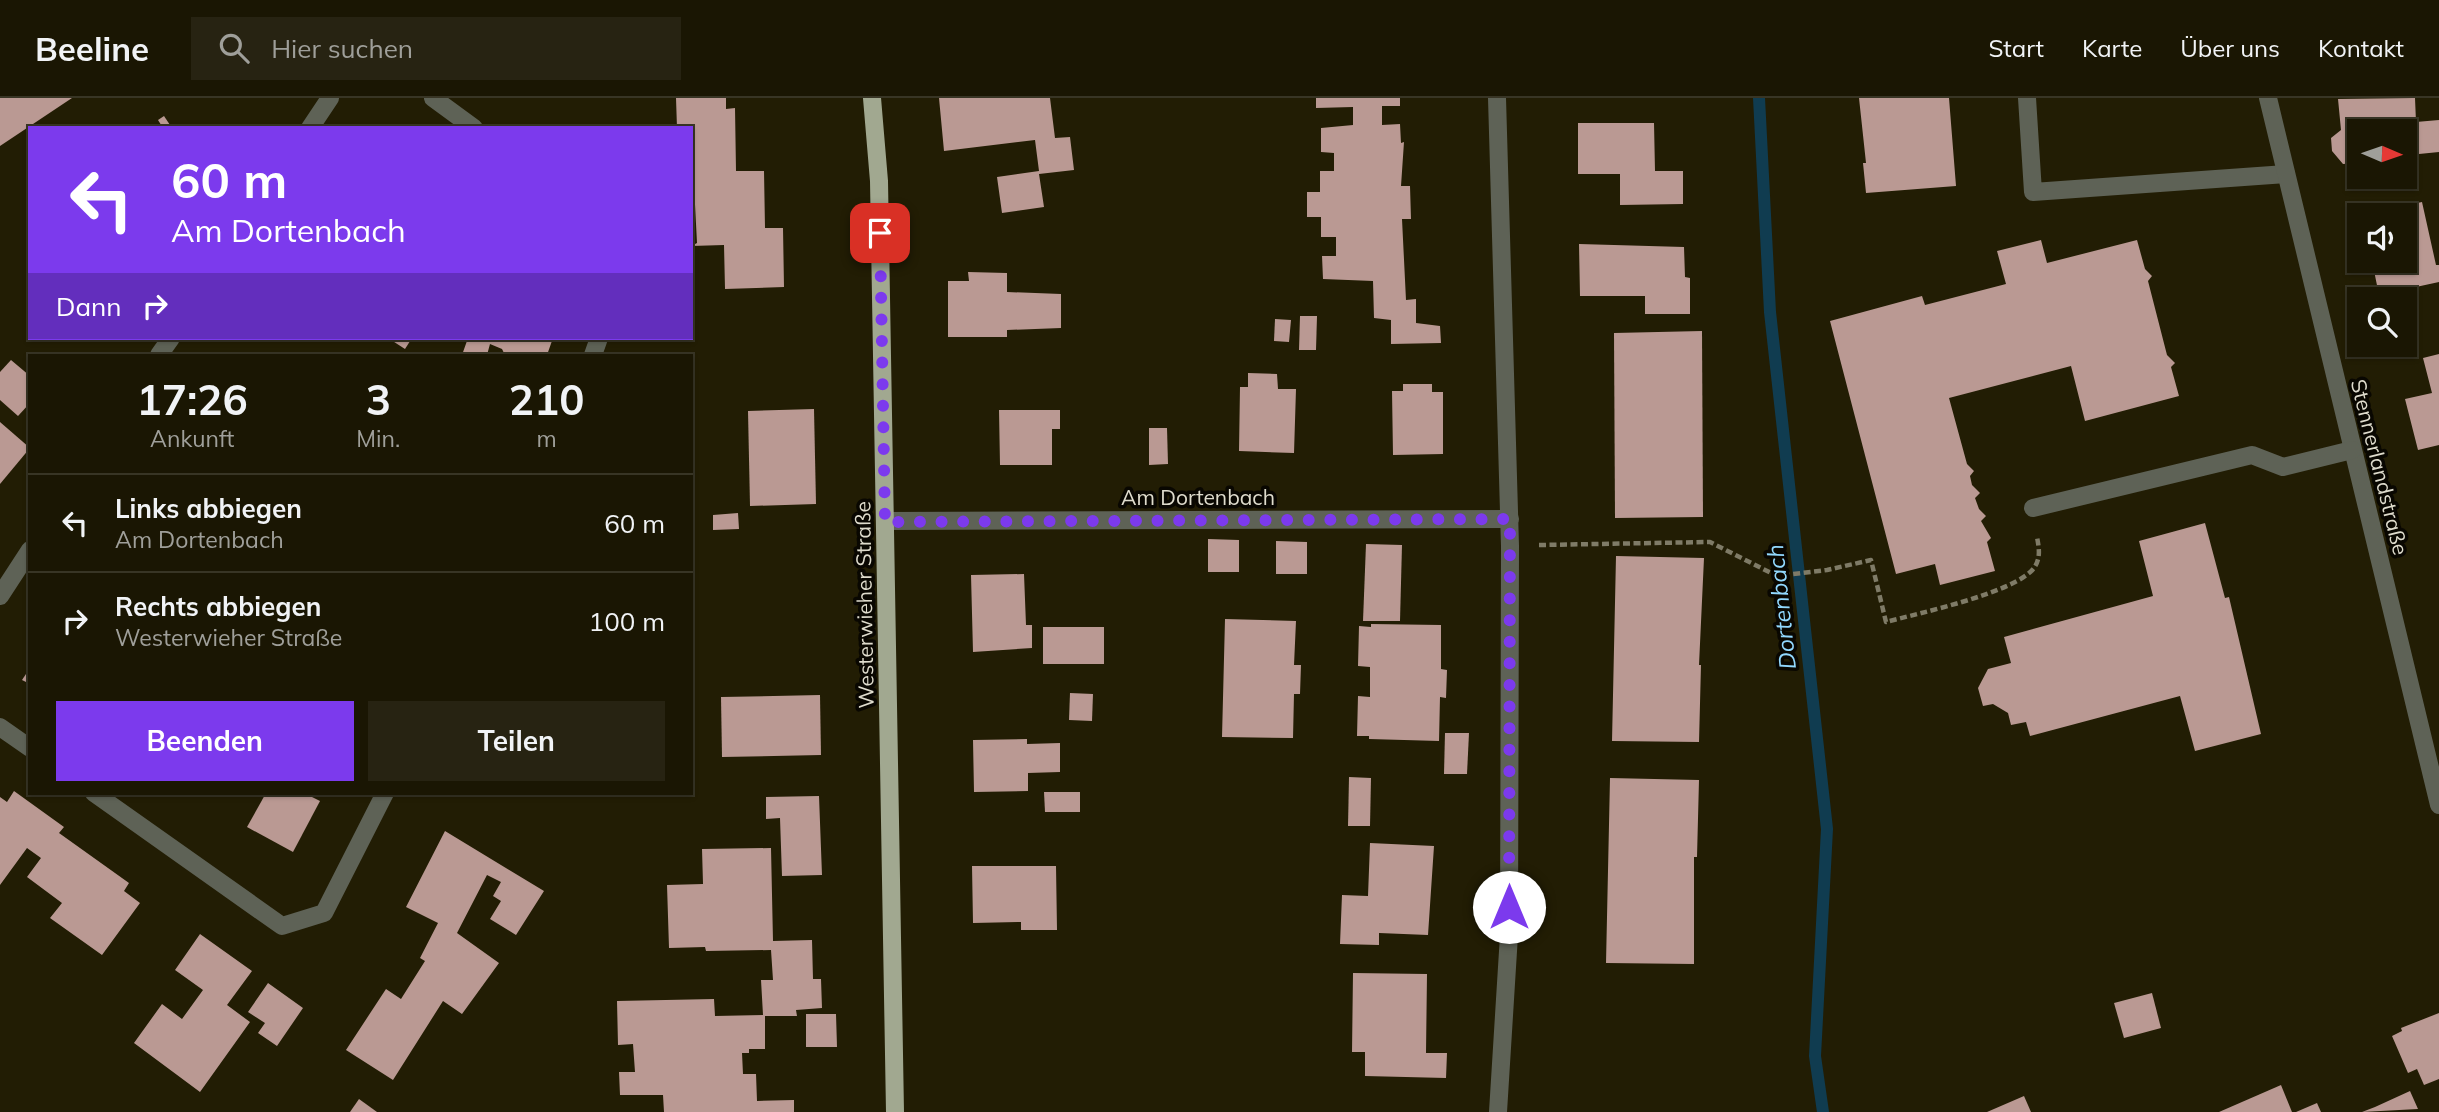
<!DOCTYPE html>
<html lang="de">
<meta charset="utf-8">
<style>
:root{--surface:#1a1603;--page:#272312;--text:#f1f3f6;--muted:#9f9f9a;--line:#383525;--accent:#7c3aed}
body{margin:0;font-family:Mulish,sans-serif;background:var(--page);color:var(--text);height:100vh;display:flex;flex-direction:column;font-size:26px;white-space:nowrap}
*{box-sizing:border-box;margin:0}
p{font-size:23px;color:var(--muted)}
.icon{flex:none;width:38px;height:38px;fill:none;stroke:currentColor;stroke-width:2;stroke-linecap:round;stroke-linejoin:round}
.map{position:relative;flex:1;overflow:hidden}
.drawer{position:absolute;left:28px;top:256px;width:665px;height:441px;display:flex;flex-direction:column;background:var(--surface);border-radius:0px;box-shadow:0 2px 5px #0004,0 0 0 2px var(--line)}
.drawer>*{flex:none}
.top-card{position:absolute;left:28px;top:28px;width:665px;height:214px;border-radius:0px;box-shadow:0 2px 5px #0004,0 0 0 2px var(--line);background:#7c3aed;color:#fff;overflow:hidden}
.needle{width:46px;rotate:92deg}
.controls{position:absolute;left:2347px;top:21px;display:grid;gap:14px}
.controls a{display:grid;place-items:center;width:70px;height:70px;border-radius:0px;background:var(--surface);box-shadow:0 2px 5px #0004,0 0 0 2px var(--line);font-size:35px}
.pin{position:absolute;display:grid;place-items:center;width:60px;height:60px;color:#fff;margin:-30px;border-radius:14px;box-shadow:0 4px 10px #0006}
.me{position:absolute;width:77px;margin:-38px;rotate:0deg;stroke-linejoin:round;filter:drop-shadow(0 0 5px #0008)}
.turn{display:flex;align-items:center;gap:24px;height:147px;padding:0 28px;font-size:32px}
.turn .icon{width:91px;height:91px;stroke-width:2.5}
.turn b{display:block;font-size:49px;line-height:60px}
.then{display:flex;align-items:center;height:66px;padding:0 28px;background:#0003;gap:14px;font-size:26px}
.eta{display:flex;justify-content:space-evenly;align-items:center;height:119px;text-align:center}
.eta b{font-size:42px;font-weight:700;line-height:49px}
.primary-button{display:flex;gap:14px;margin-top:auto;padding:14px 28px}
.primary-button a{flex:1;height:80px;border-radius:0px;background:var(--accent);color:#fff;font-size:28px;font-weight:700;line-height:80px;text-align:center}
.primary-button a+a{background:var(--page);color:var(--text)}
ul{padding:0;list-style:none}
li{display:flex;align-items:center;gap:21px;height:98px;padding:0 28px;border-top:2px solid var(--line)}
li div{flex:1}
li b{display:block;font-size:26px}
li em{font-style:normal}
header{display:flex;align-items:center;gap:42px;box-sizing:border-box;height:98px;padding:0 35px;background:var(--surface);border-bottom:2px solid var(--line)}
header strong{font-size:33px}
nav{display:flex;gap:38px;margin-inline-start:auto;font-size:24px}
.search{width:490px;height:63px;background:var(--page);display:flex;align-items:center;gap:18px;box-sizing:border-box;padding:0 24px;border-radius:0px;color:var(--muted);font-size:26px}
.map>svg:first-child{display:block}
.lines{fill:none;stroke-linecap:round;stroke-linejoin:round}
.stream{stroke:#103c50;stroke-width:12}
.building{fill:#ba9993}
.path{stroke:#7f7b67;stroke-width:4.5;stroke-dasharray:7 3.5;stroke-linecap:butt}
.minor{stroke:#5e6256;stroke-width:18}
.major{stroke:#a1a890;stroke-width:18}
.route{stroke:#7c3aed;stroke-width:12;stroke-dasharray:0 21.6}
.labels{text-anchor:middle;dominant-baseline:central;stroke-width:7;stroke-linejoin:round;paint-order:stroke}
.street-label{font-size:21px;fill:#dfdccd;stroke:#090701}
.water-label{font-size:23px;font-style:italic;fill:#92d9ff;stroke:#090701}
</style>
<header>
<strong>Beeline</strong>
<div class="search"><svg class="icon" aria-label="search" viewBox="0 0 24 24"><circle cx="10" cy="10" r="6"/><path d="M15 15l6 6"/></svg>Hier suchen</div>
<nav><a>Start</a><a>Karte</a><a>Über uns</a><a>Kontakt</a></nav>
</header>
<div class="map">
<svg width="2439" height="1014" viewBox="0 0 2439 1014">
<rect width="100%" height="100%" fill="#221d04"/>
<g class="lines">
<path class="stream" d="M1759 0 1770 214 1827 731 1815 958 1823 1014"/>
</g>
<g class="building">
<path d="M0 0H72L0 48Z"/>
<path d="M676 0H726V11L735 10 736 73H764L765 130H783L784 189 725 191 724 147 691 148 697 145 691 30H677Z"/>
<path d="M939 0H1050L1055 40 1070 39 1074 72 1039 76 1044 109 1002 115 997 79 1039 73 1035 42 944 53Z"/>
<path d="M1316 0H1400V8H1382V27L1400 26 1401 45 1404 44 1401 88H1410L1411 121H1402L1406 202 1416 201V225L1440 228 1441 245 1391 246V222L1374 220 1373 183 1323 181 1322 158H1336V139H1321V119H1307V94H1320V73H1334V55L1321 54V30L1353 27V9L1316 10Z"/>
<path d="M1859 0H1949L1956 88 1866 95 1863 65H1866Z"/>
<path d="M2415 0 2416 24 2439 22V54L2419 56V61L2404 62V33H2359V65L2343 66 2332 53 2331 40 2341 32 2338 1Z"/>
<path d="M164 18 172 30H163L158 22Z"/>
<path d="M1578 25H1654L1655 73H1683V106L1620 107V76H1578Z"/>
<path d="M2422 104 2436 167H2439V184L2379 197 2372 163H2404V117L2367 116Z"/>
<path d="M2041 142 2047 165 2137 142 2145 171 2152 178 2148 183 2167 257 2175 265 2171 269 2179 298 2085 323 2071 268 1949 300 1967 366 1974 373 1970 378 1972 387 1980 395 1975 400 1979 411 1986 418 1981 423 1991 440 1987 444 1995 473 1940 487 1935 466 1896 476 1830 223 1922 198 1925 207 2006 186 1997 153Z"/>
<path d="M1579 146 1684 149 1685 179 1690 180V216H1645V198H1580Z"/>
<path d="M968 174 1007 175V194L1061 196V230L1007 232V239H948V183H969Z"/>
<path d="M1300 218H1317L1316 252H1299Z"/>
<path d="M1275 221 1291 222 1289 244 1274 243Z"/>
<path d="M1702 233 1703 419 1615 420 1614 235Z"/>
<path d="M388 240H412L405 251Z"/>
<path d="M468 240H553L547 257H505L502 251 490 246 487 257H462Z"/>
<path d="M2439 256V347L2418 352 2405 301 2432 295 2423 260Z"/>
<path d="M11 262 30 278V305L18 318 0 302V274Z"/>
<path d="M1248 275 1277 276 1278 291H1296L1294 355 1239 353 1240 289H1248Z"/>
<path d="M1403 286H1432V294H1443V356L1393 357 1392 293H1403Z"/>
<path d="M814 311 816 406 750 408 748 313Z"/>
<path d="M999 312H1060V331H1052V367H1000Z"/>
<path d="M0 324 30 350 0 386Z"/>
<path d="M1149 330H1167L1168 366 1149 367Z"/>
<path d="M738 415 739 431 713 432V417Z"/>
<path d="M2205 425 2225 500 2229 499 2261 636 2195 653 2180 598 2030 638 2026 624 2011 627 2008 615 1993 606 1983 608 1978 590 1988 571 2011 565 2004 539 2153 498 2139 443Z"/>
<path d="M1208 441 1239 442V474H1208Z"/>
<path d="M1276 443 1307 444V476H1276Z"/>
<path d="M1366 446 1402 447 1400 523H1363Z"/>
<path d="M1616 458 1704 460 1699 567H1701L1699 644 1612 643Z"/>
<path d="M1024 476 1026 527H1032V550L973 554 971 477Z"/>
<path d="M1225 521 1296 523 1294 567H1301L1300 596H1294L1293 640 1222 639Z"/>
<path d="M1371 526 1441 527V571L1447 572 1446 600 1440 599 1439 643 1369 641V638H1357L1358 598 1370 599V569L1358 568 1359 528 1371 529Z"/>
<rect x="1043" y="529" width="61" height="37"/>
<path d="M30 570V586L22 582Z"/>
<path d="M1070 595 1093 596 1092 623 1069 622Z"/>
<path d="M820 597 821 657 722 659 721 599Z"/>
<path d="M1445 635H1469L1467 676H1444Z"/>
<path d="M1027 641V646L1060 645V674L1028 675V693L974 694 973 642Z"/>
<path d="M1349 679 1371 680 1370 728H1348Z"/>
<path d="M1610 680 1699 682 1697 759H1694V866L1606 865Z"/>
<path d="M14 693 64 729 59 735 129 785 124 793 140 805 102 857 50 820 62 805 27 779 41 760 27 750 0 787V699L7 704Z"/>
<path d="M1044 694H1080V714H1045Z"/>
<path d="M266 695H304L320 703 293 754 247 729Z"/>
<path d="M819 698 822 777 782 778 780 720 766 721V699Z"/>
<path d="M445 733 544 793 516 837 490 821 501 803 493 798 501 784 487 777 457 835 499 865 462 916 443 903 393 982 346 952 386 891 401 901 425 863 420 860 438 825 406 809Z"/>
<path d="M1370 745 1434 748 1428 837 1379 835V847L1340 846 1342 797 1368 798Z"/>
<path d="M771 750 773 843 812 842 813 881H821L822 910 796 912 797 918H765V951H749V955H742L743 976H756L757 1003 794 1002V1014H664L663 997H620L619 974H635L633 946 618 947 617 903 714 901 715 918 763 917 761 882H773L771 852 706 853 705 849 669 850 667 787 703 786 702 751Z"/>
<path d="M972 768H1056L1057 832H1021V824L973 825Z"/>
<path d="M200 836 252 873 227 907 250 924 200 994 134 945 162 906 182 921 203 892 175 872Z"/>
<path d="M1353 875 1427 876 1426 955H1447L1446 980 1365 978V954H1352Z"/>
<path d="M268 885 303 910 277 948 258 935 265 925 248 914Z"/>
<path d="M2152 895 2161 930 2124 940 2114 905Z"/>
<path d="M2439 915V981L2424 987 2417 971 2408 975 2392 938 2402 933 2401 930Z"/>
<path d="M806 916H836L837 949H806Z"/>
<path d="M2281 987 2292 1014H2219Z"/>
<path d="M2410 993 2418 1011 2362 1014 2375 1009Z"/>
<path d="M2024 998 2031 1014H1987Z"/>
<path d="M359 1001 377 1014H350Z"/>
<path d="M2317 1005 2321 1014H2296Z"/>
</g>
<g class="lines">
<path class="path" d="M1539 447 1710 444 1777 478 1827 472 1871 462 1886 524C1919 515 2015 495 2034 470 2041 460 2039 450 2037 439"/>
<g class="minor">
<path d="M433 0 474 30"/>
<path d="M1497 0 1510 448 1509 837 1498 1014"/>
<path d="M2027 0 2033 94 2286 76"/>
<path d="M2268 0 2439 707"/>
<path d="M310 30 330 0"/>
<path d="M159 257 171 240"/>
<path d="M593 257 599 240"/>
<path d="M2033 410 2252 357 2283 369 2352 352"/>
<path d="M885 423 1510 421"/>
<path d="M0 498 30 452"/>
<path d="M0 629 30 650"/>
<path d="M94 695 282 828 324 815 385 695"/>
</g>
<path class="major" d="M872 0 879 83 895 1014"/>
</g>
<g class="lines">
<path class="route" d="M880 135 885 424 1510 421 1509 809"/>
</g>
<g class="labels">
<g class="street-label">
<text transform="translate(2380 369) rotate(76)">Stennerlandstraße</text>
<text x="1198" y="399">Am Dortenbach</text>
<text transform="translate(864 507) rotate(-91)">Westerwieher Straße</text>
</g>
<g class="water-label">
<text transform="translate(1781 509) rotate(-96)">Dortenbach</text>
</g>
</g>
</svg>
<div class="controls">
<a><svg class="needle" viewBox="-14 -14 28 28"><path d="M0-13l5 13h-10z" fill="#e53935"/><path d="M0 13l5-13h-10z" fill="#9f9f9a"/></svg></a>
<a><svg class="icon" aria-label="sound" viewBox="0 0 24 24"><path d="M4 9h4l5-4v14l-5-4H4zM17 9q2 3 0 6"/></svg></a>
<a><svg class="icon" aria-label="search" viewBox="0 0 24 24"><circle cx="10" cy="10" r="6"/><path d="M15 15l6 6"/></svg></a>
</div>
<div class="pin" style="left:880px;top:135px;background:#d93025"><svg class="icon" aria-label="arrive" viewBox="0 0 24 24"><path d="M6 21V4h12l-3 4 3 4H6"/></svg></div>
<svg class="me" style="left:1509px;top:809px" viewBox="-20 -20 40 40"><circle r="19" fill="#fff"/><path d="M0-13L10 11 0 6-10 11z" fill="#7c3aed"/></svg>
<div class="top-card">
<div class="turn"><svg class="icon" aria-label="left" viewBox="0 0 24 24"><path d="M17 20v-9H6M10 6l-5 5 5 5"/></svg><div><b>60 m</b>Am Dortenbach</div></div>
<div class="then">Dann<svg class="icon" aria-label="right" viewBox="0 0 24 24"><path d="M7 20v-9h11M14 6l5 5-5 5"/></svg></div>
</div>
<section class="drawer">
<div class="eta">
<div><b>17:26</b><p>Ankunft</p></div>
<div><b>3</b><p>Min.</p></div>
<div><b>210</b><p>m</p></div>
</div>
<ul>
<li><svg class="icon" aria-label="left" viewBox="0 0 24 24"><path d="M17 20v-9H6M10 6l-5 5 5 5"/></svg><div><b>Links abbiegen</b><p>Am Dortenbach</p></div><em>60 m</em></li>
<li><svg class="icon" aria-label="right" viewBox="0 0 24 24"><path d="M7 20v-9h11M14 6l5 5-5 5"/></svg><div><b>Rechts abbiegen</b><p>Westerwieher Straße</p></div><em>100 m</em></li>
</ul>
<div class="primary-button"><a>Beenden</a><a>Teilen</a></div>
</section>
</div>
